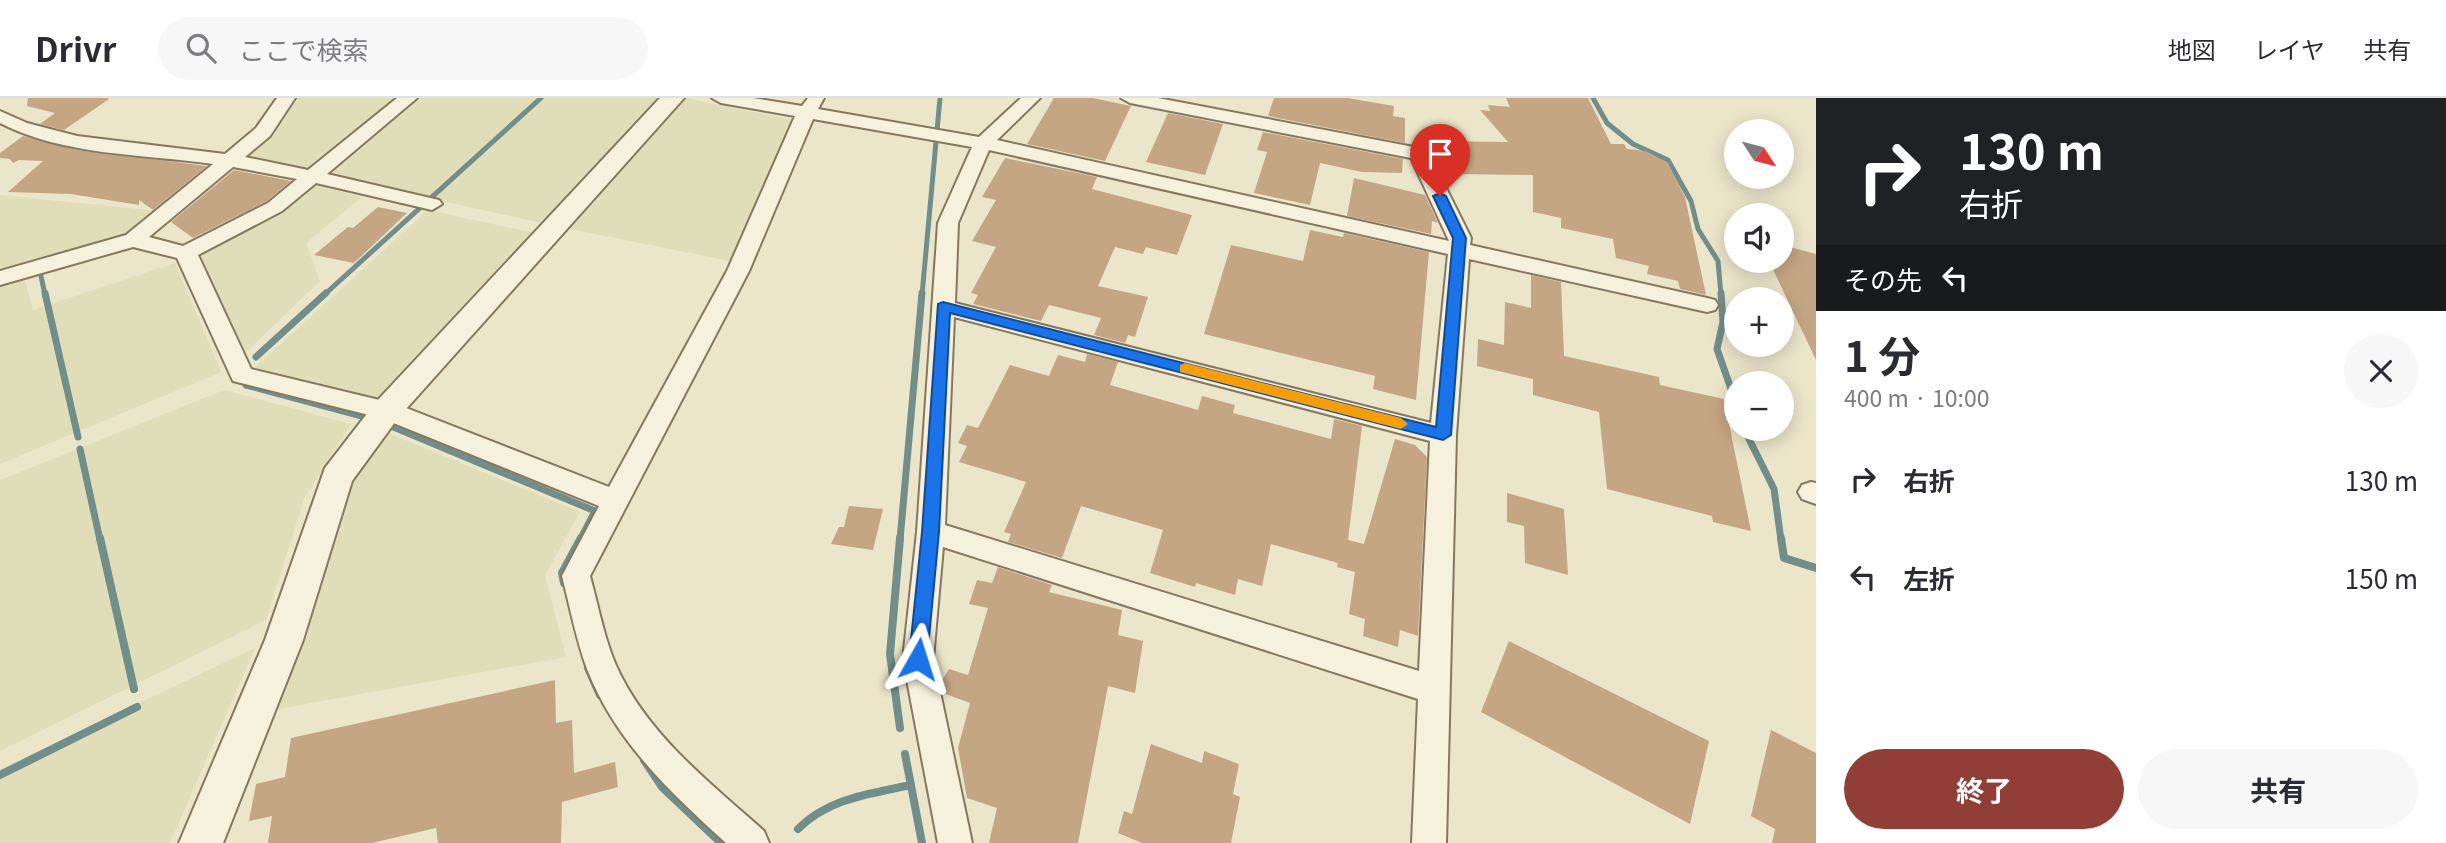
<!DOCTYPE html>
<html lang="ja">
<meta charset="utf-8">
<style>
:root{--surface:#fff;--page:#f7f7f7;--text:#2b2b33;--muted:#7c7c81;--line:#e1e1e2;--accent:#903e36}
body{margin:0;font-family:Georgia,"Noto Sans JP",serif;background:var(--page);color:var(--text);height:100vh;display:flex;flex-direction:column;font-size:26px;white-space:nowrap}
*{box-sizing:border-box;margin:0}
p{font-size:23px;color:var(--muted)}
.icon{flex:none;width:38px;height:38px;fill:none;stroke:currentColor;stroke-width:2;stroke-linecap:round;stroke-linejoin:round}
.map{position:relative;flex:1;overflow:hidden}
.sheet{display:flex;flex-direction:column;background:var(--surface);width:630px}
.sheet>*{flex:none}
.banner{background:#202124;color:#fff;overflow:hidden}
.needle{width:46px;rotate:126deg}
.fabs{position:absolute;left:1724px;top:21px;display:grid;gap:14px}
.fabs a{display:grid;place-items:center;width:70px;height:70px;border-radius:50%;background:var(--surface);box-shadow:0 4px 18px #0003;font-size:35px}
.pin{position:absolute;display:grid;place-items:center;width:60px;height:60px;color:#fff;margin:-72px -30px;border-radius:50% 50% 50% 0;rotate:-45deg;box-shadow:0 0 7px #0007}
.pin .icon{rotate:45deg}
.me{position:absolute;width:77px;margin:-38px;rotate:6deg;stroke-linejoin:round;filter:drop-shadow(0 0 5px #0008)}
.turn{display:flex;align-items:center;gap:24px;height:147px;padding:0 28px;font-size:32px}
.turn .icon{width:91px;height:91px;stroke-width:2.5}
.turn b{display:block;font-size:49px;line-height:60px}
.then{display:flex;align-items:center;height:66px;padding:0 28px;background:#0003;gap:14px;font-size:26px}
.round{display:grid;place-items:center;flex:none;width:74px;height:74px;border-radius:37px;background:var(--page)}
.headline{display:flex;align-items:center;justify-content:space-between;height:119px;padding:0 28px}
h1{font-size:42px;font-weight:700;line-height:52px}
.primary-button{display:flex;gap:14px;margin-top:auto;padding:14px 28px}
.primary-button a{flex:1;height:80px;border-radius:42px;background:var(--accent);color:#fff;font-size:28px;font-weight:700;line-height:80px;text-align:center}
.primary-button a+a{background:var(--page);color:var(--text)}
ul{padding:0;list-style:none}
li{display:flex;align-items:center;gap:21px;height:98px;padding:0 28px}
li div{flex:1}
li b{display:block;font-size:26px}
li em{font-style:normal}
header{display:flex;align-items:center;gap:42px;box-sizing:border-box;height:98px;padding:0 35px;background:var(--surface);border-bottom:2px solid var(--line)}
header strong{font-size:33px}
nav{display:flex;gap:38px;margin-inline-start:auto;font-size:24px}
.search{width:490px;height:63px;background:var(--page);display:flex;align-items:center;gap:18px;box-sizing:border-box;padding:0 24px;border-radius:38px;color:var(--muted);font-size:26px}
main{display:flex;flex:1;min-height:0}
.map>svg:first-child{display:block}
.farmland{fill:#e0deb8}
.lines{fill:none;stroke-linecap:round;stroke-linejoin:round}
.stream-far2{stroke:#718e8a;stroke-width:5}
.stream-far1{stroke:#718e8a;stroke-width:7}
.stream{stroke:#718e8a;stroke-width:8}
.building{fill:#c5a684}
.minor-casing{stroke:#867860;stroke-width:4}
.tertiary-casing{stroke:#867860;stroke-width:4}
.minor{fill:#f6f1dd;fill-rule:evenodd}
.tertiary{fill:#f6f1dd;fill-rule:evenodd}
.route{fill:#1a73e8;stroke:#114b97;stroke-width:2}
.slow{fill:#f59e0b}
</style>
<header>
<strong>Drivr</strong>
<div class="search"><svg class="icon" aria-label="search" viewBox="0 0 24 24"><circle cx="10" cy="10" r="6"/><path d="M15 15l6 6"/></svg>ここで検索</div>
<nav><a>地図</a><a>レイヤ</a><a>共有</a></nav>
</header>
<main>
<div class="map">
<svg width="1816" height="745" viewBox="0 0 1816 745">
<rect width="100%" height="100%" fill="#ebe5ca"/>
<g class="farmland">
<path d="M295 0H399L307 74 238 60Z"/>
<path d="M416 0H659L542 125 321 77Z"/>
<path d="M686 0 793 22 730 163 565 130Z"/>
<path d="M310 86 362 99 306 145 320 183 245 255 197 155Z"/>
<path d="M0 97 159 113 132 135 5 171 0 169Z"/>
<path d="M428 112 534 135 382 301 252 272Z"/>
<path d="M175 165 221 274 0 366V187L24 180 33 212Z"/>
<path d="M224 292 351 326 304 401 266 522 0 653V382Z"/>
<path d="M381 332 580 414 545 477 566 559 278 611 344 384Z"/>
<path d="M255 550 170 745H0V671Z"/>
</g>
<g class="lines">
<g class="stream-far2">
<path d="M1593 0 1607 25 1633 46 1668 62 1691 103 1698 131 1718 163 1721 197"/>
<path d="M41 178 45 197"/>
<path d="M324 197 541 0"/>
<path d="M922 197 940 0"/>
</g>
<g class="stream-far1">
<path d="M45 195 78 339"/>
<path d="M1721 195 1723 224 1717 251 1736 305"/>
<path d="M256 259 326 195"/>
<path d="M246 287 362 318"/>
<path d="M391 328 595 413 580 442"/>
<path d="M1744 331 1774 391 1781 442"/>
<path d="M80 351 100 442"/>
<path d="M900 442 922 195"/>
</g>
<g class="stream">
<path d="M100 440 134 591"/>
<path d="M1781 440 1784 460 1816 470"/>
<path d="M564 485 562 475 581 440"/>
<path d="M588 570 600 597"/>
<path d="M900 630 890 556 900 440"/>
<path d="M905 656 922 745"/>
<path d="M644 662 662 689 721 745"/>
<path d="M0 677 137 609"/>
<path d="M798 731C829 700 870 696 911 687"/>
</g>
</g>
<g class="building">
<path d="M28 0H108L109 1 64 32 40 26 55 15 27 8Z"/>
<path d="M1054 0H1093L1131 8 1105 63 1027 46Z"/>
<path d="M1274 0H1347L1394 8 1393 18 1405 20V45L1268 18Z"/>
<path d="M1506 0H1588L1611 46H1624L1627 51 1646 53 1668 65 1685 99 1706 197 1680 191 1678 183 1647 176 1649 168 1616 160 1613 141 1561 130V120L1533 114V77L1453 76 1434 43 1508 44 1480 12 1490 13 1488 7 1510 9Z"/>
<path d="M1168 15 1223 26 1205 77 1146 64Z"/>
<path d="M1263 34 1403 61 1402 75 1362 74 1320 65 1310 107 1254 95 1267 54 1257 52Z"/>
<path d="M23 38 77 52 207 68 153 112 139 102V107L71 96 8 94 43 63 19 62 13 65 10 61 0 60V55Z"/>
<path d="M1005 60 1097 79 1092 91 1192 117 1177 157 1146 149 1143 156 1115 149 1098 188 1148 199 1135 239 1128 237 1125 245 1094 237 1101 220 1049 207 1041 223 973 206 978 197 971 195 996 149 972 143 996 102 982 99Z"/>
<path d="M234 72 291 83 267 103 193 140 171 124Z"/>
<path d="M1354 80 1425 97 1438 125 1432 123 1431 136 1347 118Z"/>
<path d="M378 109 407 115 354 165 314 157 348 129 353 130Z"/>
<path d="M1310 132 1343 139 1344 135 1429 154 1416 302 1373 291 1375 278 1204 236 1231 147 1303 163Z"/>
<path d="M1782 147 1816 156V262L1769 163H1782Z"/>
<path d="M1531 177 1561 184 1564 258 1659 279 1660 287 1724 301 1751 433 1713 424 1712 418 1607 391 1599 314 1533 297V281L1477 268 1478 241 1504 247 1505 204 1531 210Z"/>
<path d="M1087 256 1118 264 1110 287 1198 312 1202 298 1235 307 1233 315 1331 341 1334 321 1362 328 1348 442 1364 446 1395 341 1415 347 1427 359 1418 538 1400 532 1398 549 1363 538 1365 521 1349 516 1355 474 1337 469 1338 465 1271 446 1262 488 1238 481 1235 497 1196 485 1195 489 1150 475 1163 432 1081 408 1062 460 1008 444 1011 436 1004 434 1026 384 959 364 967 348 958 345 967 327 978 330 1010 267 1049 278 1058 257 1085 264Z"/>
<path d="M1507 395 1564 411 1568 477 1525 465 1524 428 1507 424Z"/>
<path d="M849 408 883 411 873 452 831 446 839 429H844Z"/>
<path d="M998 469 1052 487 1049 494 1122 512 1118 537 1143 543 1135 595 1108 588 1078 745H989L997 710 967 700 958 650 970 605 943 595 941 584 949 571 968 577 988 510 969 506 977 482 992 485Z"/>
<path d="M1509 543 1709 643 1690 726 1481 614Z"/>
<path d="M555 582 556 625 572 622 574 675 615 664 618 689 562 704 561 745H438L436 730 372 745H268L272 718 249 723 256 686 285 679 291 640Z"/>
<path d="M1771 632 1816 655V745H1772L1775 731 1751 718Z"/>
<path d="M1151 646 1202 665 1204 653 1239 666 1233 696 1240 699 1231 745H1142L1118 735 1124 713 1132 716Z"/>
</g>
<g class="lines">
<g class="minor-casing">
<g id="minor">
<path d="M277 0H295L270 38 245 59 308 72 397 0H417L327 76 439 102 442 106 432 112 316 85 282 113 198 157 251 271 396 306 609 389 727 173 795 18 721 5 712 0H753L802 8 808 0H824L818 11 979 39 1021 0H1040L997 42 1449 143 1411 60 1130 5 1121 0H1158L1419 50 1429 56 1471 140 1470 147 1707 200 1715 202 1718 207 1715 212 1707 214 1469 161 1456 337 1446 745H1412L1418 601 943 449 933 561 972 745H938L903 561 917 434 938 125 972 49 813 21 749 173 590 478C599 510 605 546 620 576 652 640 711 686 764 733L769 745H726C670 694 615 643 587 571 576 541 570 509 562 478L599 408 381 320 233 283 177 160 133 149 0 187V173L126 137 213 66C143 56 64 58 0 25V13L27 25 77 38 225 56 256 30ZM989 52 1448 156 1431 325 955 205 958 125ZM233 69 297 81 268 105 183 148 149 139ZM954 219 1430 343 1419 573 945 427Z"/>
<path d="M1811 384 1816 385V406L1802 401 1798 394 1802 387Z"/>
</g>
</g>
<g class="tertiary-casing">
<path id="tertiary" d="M660 0H684L398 320 352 383 303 542 223 745H179L265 542 325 370 376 304Z"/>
</g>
<use href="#minor" class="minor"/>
<use href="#tertiary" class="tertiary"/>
</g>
<path class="route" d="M1440 95 1446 98 1466 140 1451 337 1443 342 950 215 939 434 927 561 925 567 918 569 912 567 909 561 922 434 938 206 943 204 1436 329 1453 140 1433 98Z"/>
<path class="slow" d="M1185 265 1401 320 1408 326 1401 331 1180 274V267Z"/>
</svg>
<div class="fabs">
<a><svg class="needle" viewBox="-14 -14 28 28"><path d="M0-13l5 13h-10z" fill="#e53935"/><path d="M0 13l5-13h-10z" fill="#7c7c81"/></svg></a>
<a><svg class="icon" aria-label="sound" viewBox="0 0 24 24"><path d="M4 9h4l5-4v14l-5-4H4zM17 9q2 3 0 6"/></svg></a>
<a>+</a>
<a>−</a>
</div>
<div class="pin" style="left:1440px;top:98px;background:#d93025"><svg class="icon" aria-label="arrive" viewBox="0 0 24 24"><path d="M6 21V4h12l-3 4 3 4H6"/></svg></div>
<svg class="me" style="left:918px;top:561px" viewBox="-20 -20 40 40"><path d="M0-17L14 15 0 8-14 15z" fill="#1a73e8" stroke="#fff" stroke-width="4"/></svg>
</div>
<section class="sheet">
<div class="banner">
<div class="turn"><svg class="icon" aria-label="right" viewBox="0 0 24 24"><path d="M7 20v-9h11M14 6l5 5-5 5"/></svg><div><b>130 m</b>右折</div></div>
<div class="then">その先<svg class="icon" aria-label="left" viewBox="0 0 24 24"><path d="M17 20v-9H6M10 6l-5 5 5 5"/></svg></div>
</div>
<div class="headline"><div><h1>1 分</h1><p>400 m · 10:00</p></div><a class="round"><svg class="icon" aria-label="close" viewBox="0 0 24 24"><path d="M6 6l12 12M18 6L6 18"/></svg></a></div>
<ul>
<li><svg class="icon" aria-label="right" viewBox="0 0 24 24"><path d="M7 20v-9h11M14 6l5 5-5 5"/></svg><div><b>右折</b></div><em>130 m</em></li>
<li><svg class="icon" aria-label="left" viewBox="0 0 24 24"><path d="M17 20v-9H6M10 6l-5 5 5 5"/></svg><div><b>左折</b></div><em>150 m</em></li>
</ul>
<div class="primary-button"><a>終了</a><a>共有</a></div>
</section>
</main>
